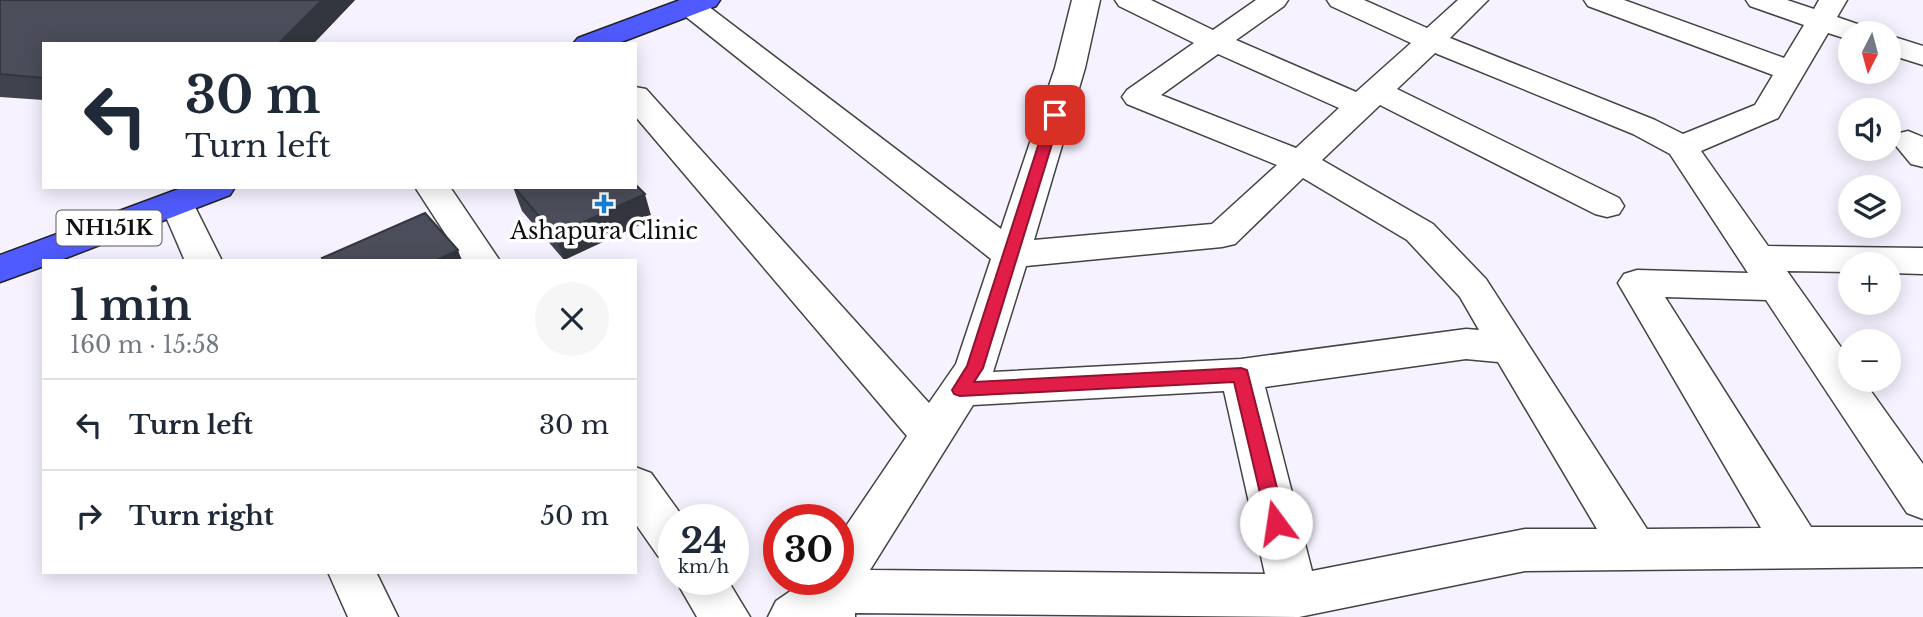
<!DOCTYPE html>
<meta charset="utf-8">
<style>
:root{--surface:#fff;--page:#f6f6f7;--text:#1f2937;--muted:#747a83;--line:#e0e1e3}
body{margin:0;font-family:"Libre Baskerville",serif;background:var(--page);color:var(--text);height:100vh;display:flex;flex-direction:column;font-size:26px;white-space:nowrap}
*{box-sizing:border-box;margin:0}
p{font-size:23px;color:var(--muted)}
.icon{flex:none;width:38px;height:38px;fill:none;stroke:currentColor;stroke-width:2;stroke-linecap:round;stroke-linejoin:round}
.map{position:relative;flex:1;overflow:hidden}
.side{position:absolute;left:42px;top:259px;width:595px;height:315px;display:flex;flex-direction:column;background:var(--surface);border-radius:0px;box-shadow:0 4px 18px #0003}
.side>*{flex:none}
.banner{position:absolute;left:42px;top:42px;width:595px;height:147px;border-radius:0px;box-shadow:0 4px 18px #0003;background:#fff;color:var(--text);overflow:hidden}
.needle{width:46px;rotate:186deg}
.buttons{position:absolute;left:1838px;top:21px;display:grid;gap:14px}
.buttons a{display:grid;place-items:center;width:63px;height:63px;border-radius:50%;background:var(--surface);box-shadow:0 4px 18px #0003;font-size:35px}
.speed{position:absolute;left:658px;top:504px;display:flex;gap:14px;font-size:35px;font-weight:700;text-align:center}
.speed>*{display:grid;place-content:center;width:91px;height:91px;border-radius:50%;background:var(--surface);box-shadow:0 4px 18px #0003;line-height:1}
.speed small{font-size:18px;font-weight:400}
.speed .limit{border:10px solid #d22;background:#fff;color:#111}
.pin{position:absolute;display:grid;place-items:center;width:60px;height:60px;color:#fff;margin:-30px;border-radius:14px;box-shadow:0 4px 10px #0006}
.me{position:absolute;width:77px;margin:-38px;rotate:346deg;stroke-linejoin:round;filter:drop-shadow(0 0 5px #0008)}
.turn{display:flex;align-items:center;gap:24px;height:147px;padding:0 28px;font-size:32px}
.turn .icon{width:91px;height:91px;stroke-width:2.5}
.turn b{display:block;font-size:49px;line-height:60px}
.round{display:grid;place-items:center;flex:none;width:74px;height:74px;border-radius:37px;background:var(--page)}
.overview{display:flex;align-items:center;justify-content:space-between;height:119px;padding:0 28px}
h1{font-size:42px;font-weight:700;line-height:52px}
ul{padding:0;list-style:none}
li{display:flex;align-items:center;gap:21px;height:91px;padding:0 28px;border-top:2px solid var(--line)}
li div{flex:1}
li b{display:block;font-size:26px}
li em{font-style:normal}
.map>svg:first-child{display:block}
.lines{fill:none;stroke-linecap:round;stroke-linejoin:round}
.minor-casing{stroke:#434343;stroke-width:3}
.highway-casing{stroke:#212121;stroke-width:3}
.minor{fill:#fff;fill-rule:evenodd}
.highway{fill:#505bff;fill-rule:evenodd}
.wall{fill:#40424d}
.shaded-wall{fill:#34363f}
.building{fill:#4b4d5a;stroke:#34363f;stroke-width:2}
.route{fill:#e11d48;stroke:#92132f;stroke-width:2}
.poi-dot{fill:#1780d0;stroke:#fff;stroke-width:2.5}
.labels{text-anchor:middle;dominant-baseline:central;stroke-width:7;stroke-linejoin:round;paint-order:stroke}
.shield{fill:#fff;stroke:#585858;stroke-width:2}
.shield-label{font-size:21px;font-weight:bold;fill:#101010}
.poi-label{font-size:23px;fill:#101010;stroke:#fff}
</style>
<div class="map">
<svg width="1923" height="617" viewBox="0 0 1923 617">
<rect width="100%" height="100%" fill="#f6f2ff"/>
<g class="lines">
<g class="minor-casing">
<g id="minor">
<path d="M680 0H700L1001 229 1055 68 1072 0H1100L1085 68 1034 240 1212 224 1277 165 1127 104 1122 97 1127 90 1194 43 1119 6 1115 0H1151L1213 30 1256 0H1288L1284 6 1236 40 1356 92 1411 43 1331 6 1327 0H1364L1427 28 1458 0H1488L1450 38 1655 120 1683 134 1755 105 1773 75 1588 6 1584 0H1624L1784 58 1804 25 1750 6 1746 0H1787L1814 9 1819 0H1847L1837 17 1866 27 1870 33H1850V40L1828 33 1778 118 1701 151 1768 246 1923 248V274L1888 273V264H1850V272L1787 271 1850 360V380H1863L1923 464V519L1907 513 1766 300 1665 297 1811 527H1923V567L1525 571 1299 617 855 613V617H768L776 601 808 579H838V538L907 436 635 116V87L646 89 929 403 956 364 991 259 680 12 676 6ZM1435 53 1633 134 1670 154 1748 273 1637 270 1624 274 1618 283 1761 528 1647 529 1486 279 1433 224 1322 160 1380 105 1595 214 1607 217 1619 214 1624 206 1619 198 1397 89ZM1218 54 1339 108 1296 148 1161 95ZM1303 178 1407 240 1460 297 1479 330 1466 329 1241 359 993 372 1026 266 1222 247 1235 244ZM1466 359 1498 362 1597 529H1525L1312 571 1265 387ZM1224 391 1265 574 870 570 973 405Z"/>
<path d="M1888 35 1923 46V65L1888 54Z"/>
<path d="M1908 131 1923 137V167L1911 164 1892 141 1896 134Z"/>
<path d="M415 187H450L500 261H463Z"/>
<path d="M177 192 189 195 222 261H185L160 203 165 195Z"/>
<path d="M635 467 651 473 685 520H674V562L658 556 635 523Z"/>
<path d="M328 572H376L398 617H348Z"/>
<path d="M675 579H727L750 617H697Z"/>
</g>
</g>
<g class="highway-casing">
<g id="highway">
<path d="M680 0H720L716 6 616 44H573L578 38Z"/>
<path d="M184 187H235L230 195 58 261H44V266L0 282V255Z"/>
</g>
</g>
<use href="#minor" class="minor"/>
<use href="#highway" class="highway"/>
</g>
<g class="wall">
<path d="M0 0H355L313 44H44V100L0 97Z"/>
<path d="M513 187 652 219 564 260 522 211Z"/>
</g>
<g class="shaded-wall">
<path d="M322 0H355L313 44H278Z"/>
<path d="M645 194 652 219 564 260 555 235Z"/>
<path d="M458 250 462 261H435Z"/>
</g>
<g class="building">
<path d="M0 0H322L278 44H44V78L0 74Z"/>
<path d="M635 184 645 194 555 235 514 187H635Z"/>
<path d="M425 213 458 250 435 261H324L322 258Z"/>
</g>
<path class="route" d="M1055 111 1061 115 983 368 974 382 1241 368 1247 370 1286 523 1283 528 1276 531 1270 528 1267 523 1234 382 960 396 954 394 952 390 967 366 1048 115Z"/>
<path class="poi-dot" d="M600.5 193.5h7v7h7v7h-7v7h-7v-7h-7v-7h7z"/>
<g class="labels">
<rect class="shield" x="56.5" y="210.5" width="105" height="35" rx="5"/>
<g class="shield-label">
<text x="109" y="228">NH151K</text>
</g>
<g class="poi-label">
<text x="604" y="231">Ashapura Clinic</text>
</g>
</g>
</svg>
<div class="buttons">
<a><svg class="needle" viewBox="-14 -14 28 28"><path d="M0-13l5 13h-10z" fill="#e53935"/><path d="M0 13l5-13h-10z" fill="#747a83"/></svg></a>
<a><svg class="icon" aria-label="sound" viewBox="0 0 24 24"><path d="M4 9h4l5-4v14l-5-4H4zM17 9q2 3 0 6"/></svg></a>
<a><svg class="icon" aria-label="layers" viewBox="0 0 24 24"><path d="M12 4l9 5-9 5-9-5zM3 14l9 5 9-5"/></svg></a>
<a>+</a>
<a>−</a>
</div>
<div class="speed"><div>24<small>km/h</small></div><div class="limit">30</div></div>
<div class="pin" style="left:1055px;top:115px;background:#d93025"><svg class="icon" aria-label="arrive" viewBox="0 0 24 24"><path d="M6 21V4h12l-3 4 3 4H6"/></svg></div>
<svg class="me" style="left:1276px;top:523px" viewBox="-20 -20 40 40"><circle r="19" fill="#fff"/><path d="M0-13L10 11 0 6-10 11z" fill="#e11d48"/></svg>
<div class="banner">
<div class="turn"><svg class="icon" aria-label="left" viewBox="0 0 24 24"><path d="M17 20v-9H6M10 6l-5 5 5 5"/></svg><div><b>30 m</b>Turn left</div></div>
</div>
<section class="side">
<div class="overview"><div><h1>1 min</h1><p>160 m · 15:58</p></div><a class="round"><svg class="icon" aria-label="close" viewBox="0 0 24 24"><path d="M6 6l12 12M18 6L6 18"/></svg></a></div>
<ul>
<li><svg class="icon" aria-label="left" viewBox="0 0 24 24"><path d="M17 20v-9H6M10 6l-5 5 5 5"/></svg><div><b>Turn left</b></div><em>30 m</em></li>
<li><svg class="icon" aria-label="right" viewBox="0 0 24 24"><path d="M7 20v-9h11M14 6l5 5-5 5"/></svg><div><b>Turn right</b></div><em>50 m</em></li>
</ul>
</section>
</div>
